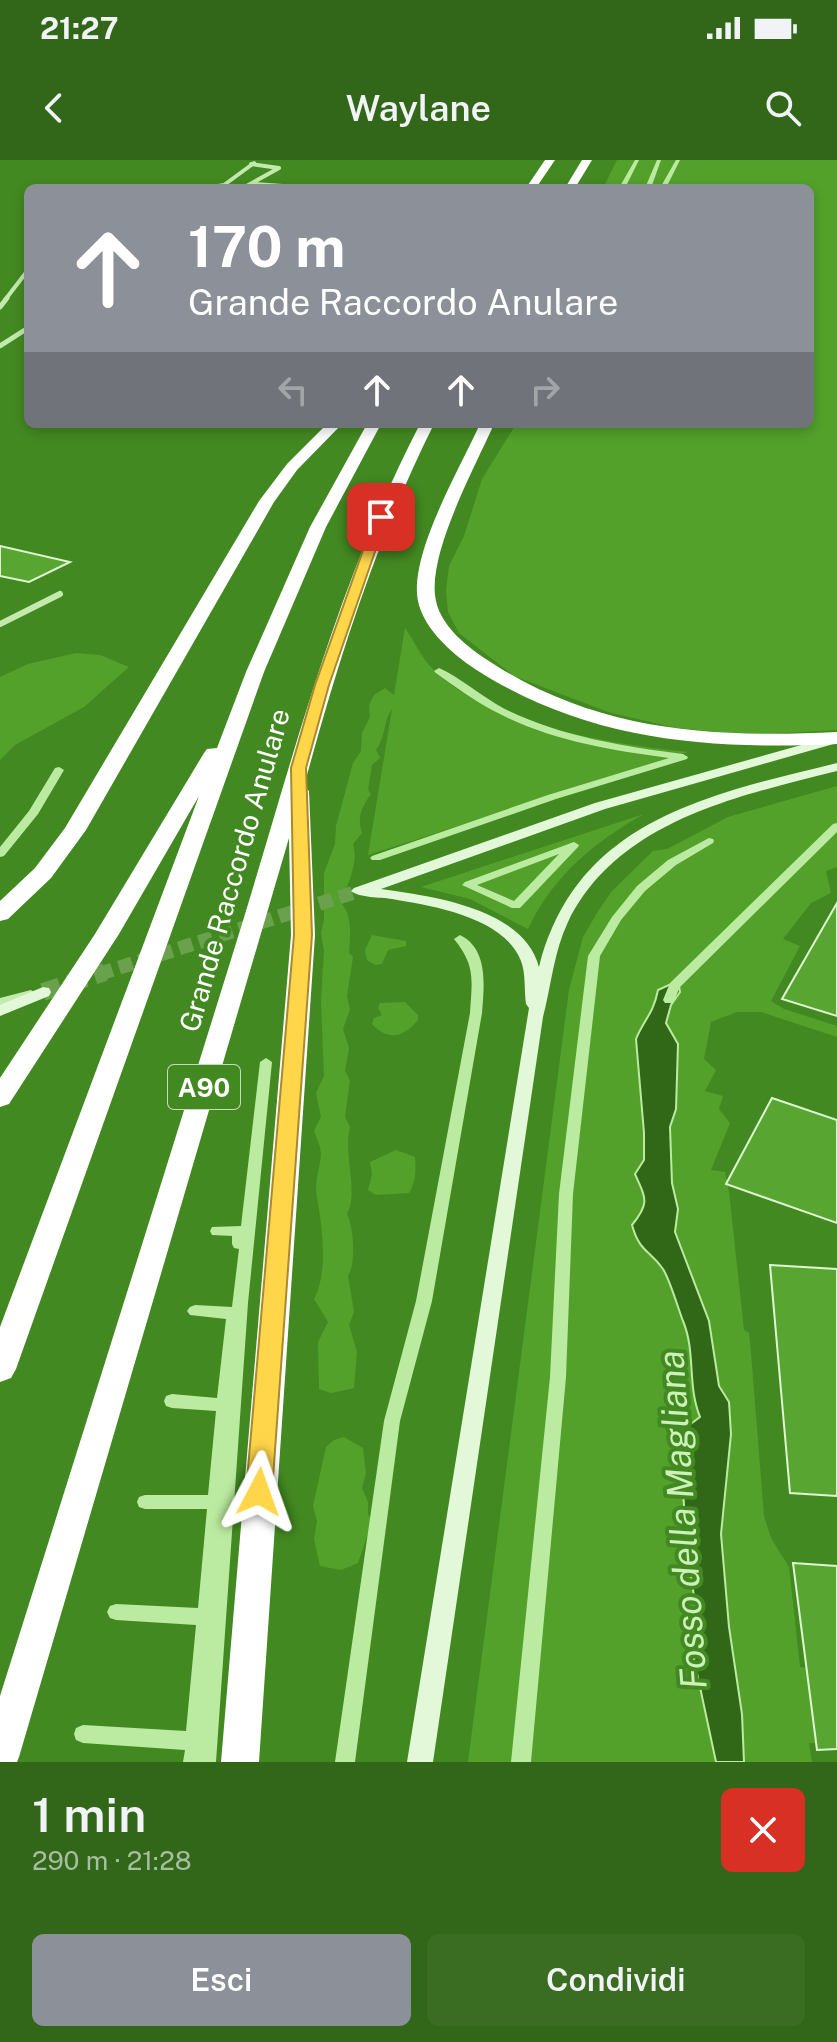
<!DOCTYPE html>
<html lang="it">
<meta charset="utf-8">
<style>
:root{--surface:#326719;--page:#3a6d22;--text:#f1f3f6;--muted:#a8bea2;--accent:#8c9099}
body{margin:0;font-family:"Public Sans",sans-serif;background:var(--page);color:var(--text);height:100vh;display:flex;flex-direction:column;font-size:30px;white-space:nowrap}
*{box-sizing:border-box;margin:0}
p{font-size:26px;color:var(--muted)}
.icon{flex:none;width:44px;height:44px;fill:none;stroke:currentColor;stroke-width:2;stroke-linecap:round;stroke-linejoin:round}
.map{position:relative;height:1602px;overflow:hidden}
.sheet{display:flex;flex-direction:column;background:var(--surface);flex:1}
.sheet>*{flex:none}
.guide{position:absolute;left:24px;top:24px;width:790px;height:244px;border-radius:12px;box-shadow:0 4px 12px #0003;background:#8c9099;color:#fff;overflow:hidden}
.pin{position:absolute;display:grid;place-items:center;width:68px;height:68px;color:#fff;margin:-34px;border-radius:16px;box-shadow:0 4px 12px #0006}
.me{position:absolute;width:88px;margin:-44px;rotate:4deg;stroke-linejoin:round;filter:drop-shadow(0 0 6px #0008)}
.turn{display:flex;align-items:center;gap:28px;height:168px;padding:0 32px;font-size:36px}
.turn .icon{width:104px;height:104px;stroke-width:2.5}
.turn b{display:block;font-size:56px;line-height:68px}
.lanes{display:flex;align-items:center;height:76px;padding:0 32px;background:#0003;justify-content:center;gap:40px;direction:ltr}
.lanes .off{opacity:.35}
.round{display:grid;place-items:center;flex:none;width:84px;height:84px;border-radius:12px;background:var(--page)}
.summary{display:flex;align-items:center;justify-content:space-between;height:136px;padding:0 32px}
h1{font-size:48px;font-weight:600;line-height:60px}
.action{display:flex;gap:16px;margin-top:auto;padding:16px 32px}
.action a{flex:1;height:92px;border-radius:12px;background:var(--accent);color:#fff;font-size:32px;font-weight:600;line-height:92px;text-align:center}
.action a+a{background:var(--page);color:var(--text)}
.status{display:flex;justify-content:space-between;align-items:center;height:56px;padding:0 40px;background:var(--surface);direction:ltr}
.status svg{height:22px;fill:currentColor}
header{display:flex;justify-content:space-between;align-items:center;height:104px;padding:0 32px;background:var(--surface);font-size:36px;font-weight:600}
.map>svg:first-child{display:block}
.green{fill:#53a12b}
.water{fill:#306817;stroke:#bbeba1;stroke-width:2}
.lines{fill:none;stroke-linecap:round;stroke-linejoin:round}
.stream{fill:#bbeba1;fill-rule:evenodd}
.building{fill:#58a631;stroke:#def8d1;stroke-width:2}
.secondary-tunnel-far1{stroke:#69a14d;stroke-width:14;stroke-dasharray:14 7;stroke-linecap:butt}
.secondary-tunnel{stroke:#69a14d;stroke-width:18;stroke-dasharray:18 9;stroke-linecap:butt}
.minor-far2{stroke:#c2eaad;stroke-width:4}
.minor-far1{stroke:#c2eaad;stroke-width:5}
.minor{stroke:#c2eaad;stroke-width:6}
.tertiary{fill:#c2eaad;fill-rule:evenodd}
.secondary{fill:#e2f8d8;fill-rule:evenodd}
.motorway{fill:#fff;fill-rule:evenodd}
.route{fill:#ffd54a;stroke:#a68a30;stroke-width:2}
.labels{text-anchor:middle;dominant-baseline:central;stroke-width:8;stroke-linejoin:round;paint-order:stroke}
.shield{fill:#438921;stroke:#c7dcbc;stroke-width:2}
.shield-label{font-size:26px;font-weight:bold;fill:#fff}
.street-label{font-size:28px;fill:#fff;stroke:#438921}
.near-water-label{font-size:36px;font-style:italic;fill:#ccf2b9;stroke:#438921}
</style>
<div class="status"><b>21:27</b><svg viewBox="0 0 49 12"><path d="M0 12V9h3v3zM5 12V6h3v6zM10 12V3h3v9zM15 12V0h3v12zM26 1h20v11H26zM47 4h2v5h-2z"/></svg></div>
<header><svg class="icon" aria-label="back" viewBox="0 0 24 24"><path d="M15 5l-7 7 7 7"/></svg>Waylane<svg class="icon" aria-label="search" viewBox="0 0 24 24"><circle cx="10" cy="10" r="6"/><path d="M15 15l6 6"/></svg></header>
<div class="map">
<svg width="837" height="1602" viewBox="0 0 837 1602">
<rect width="100%" height="100%" fill="#438921"/>
<g class="green">
<path d="M617 0H837V570L765 574 718 572 677 568 611 553 514 516 459 473 448 452 446 430 449 406 464 376 482 319 516 264H810V28H603Z"/>
<path d="M405 468C412 478 418 490 425 500 475 564 613 584 688 592L368 695 392 549C384 559 386 576 376 590L380 598 372 605 368 630 371 634C361 648 357 657 362 673L353 684C359 704 347 725 341 743 353 755 350 777 349 793L353 797 347 836 350 849 343 869 349 888 345 911 350 920 345 957 350 967C343 994 359 1032 347 1054 354 1068 356 1104 348 1116L354 1152 349 1165 357 1192 354 1228 331 1233 319 1229 318 1182 328 1162 314 1139C329 1111 322 1067 317 1037 314 1023 320 1008 321 995 321 987 317 979 314 971L321 957 316 933 324 916 321 840 324 791 321 773 324 760V713L335 684 336 666 353 603 361 591 362 573 370 557 369 545 374 535 385 528 394 535Z"/>
<path d="M76 493 100 495 129 507 84 547 15 585 0 600V517L28 504Z"/>
<path d="M837 626V707L826 711 831 733 811 743 783 779 800 786 771 841 784 849 837 866V877L761 852H737L711 862 704 899 716 910 705 931 723 936 719 949 730 963 711 1010 725 1012 729 1032 744 1170 749 1173 751 1193 764 1356 771 1378 789 1407 800 1507 814 1509 821 1583H809L812 1602H468L569 830 583 777 597 753 611 732 653 691 667 689 728 657Z"/>
<path d="M644 654C594 682 553 716 528 769L470 739 421 727Z"/>
<path d="M372 775 406 781V786L388 790 382 804 375 805 367 800 365 790Z"/>
<path d="M405 842 418 855V860C403 878 388 881 372 864L374 858 382 855 378 848 380 843Z"/>
<path d="M396 990 415 997C416 1010 416 1022 409 1033L376 1035 368 1030 372 1014 370 1002Z"/>
<path d="M344 1277 363 1288 366 1313 362 1328 368 1342V1355L373 1359 358 1403 341 1410 320 1406 314 1379 317 1361 313 1346 326 1287 334 1280Z"/>
</g>
<path class="water" d="M671 824 679 826 680 832 671 845 666 863 678 884 676 949 670 967 672 1023 678 1049 675 1072 709 1161 719 1226 729 1242 731 1274 721 1374 729 1467 742 1554 744 1602H716L694 1499 701 1485 687 1388 683 1331 688 1266 700 1257C687 1225 696 1192 683 1161 678 1148 670 1120 663 1109 649 1089 640 1093 632 1065 650 1043 646 1039 635 1014L644 1000V973L636 879C644 859 653 855 658 830Z"/>
<g class="lines">
<g class="stream">
<path d="M635 0H639L625 28H619Z"/>
<path d="M657 0H661L651 28H645Z"/>
<path d="M676 0H680L666 28H660Z"/>
<path d="M439 508C461 518 481 536 503 548 559 576 621 586 683 594L688 597 687 599 556 639 380 700H372L370 698 372 696 548 635 669 598C608 590 548 580 494 551 473 540 454 526 436 513L434 511Z"/>
<path d="M59 607 64 610 38 654 4 696 0 697V687L29 651 55 608Z"/>
<path d="M837 663V672L680 827 673 843H665L663 840 670 823 833 664Z"/>
<path d="M709 678 713 679 714 681 713 683 676 705 645 731 621 760 600 796 573 1034 566 1217 531 1602H511L550 1217 559 1034 588 796 612 757 637 726 668 700Z"/>
<path d="M574 682 579 685 578 687 520 748H512L462 725 465 722ZM559 694 514 741 477 725Z"/>
<path d="M460 775C489 789 484 827 482 853L432 1141 400 1261 355 1602H335L384 1261 416 1141 470 853C472 820 476 806 454 779Z"/>
<path d="M266 898 272 902 248 1143 216 1602H183L185 1590 83 1583 76 1580 74 1574 76 1568 83 1565 186 1571 196 1465 116 1460 110 1458 107 1452 110 1446 116 1444 198 1448 207 1349H145L139 1347 137 1342 139 1337 145 1335H208L216 1251 172 1248 166 1246 164 1241 166 1236 172 1234 217 1238 226 1159 190 1155 187 1151 190 1147 195 1145 232 1147 239 1089 234 1088 232 1084V1076L212 1075 210 1071 212 1067 241 1066 260 902Z"/>
</g>
</g>
<g class="building">
<path d="M0 386 70 402 29 422 0 416Z"/>
<path d="M837 743V856L782 839Z"/>
<path d="M772 938 837 960V1063L726 1024Z"/>
<path d="M770 1105 837 1109V1336L790 1333Z"/>
<path d="M793 1403 837 1406V1589L817 1590Z"/>
</g>
<g class="lines">
<path class="secondary-tunnel-far1" d="M99 814 359 731"/>
<path class="secondary-tunnel" d="M43 832 105 812"/>
<g class="minor-far2">
<path d="M255 24 310 28"/>
<path d="M206 28 224 25 254 3"/>
<path d="M243 28 279 8 251 4"/>
<path d="M5 140 28 110"/>
</g>
<g class="minor-far1">
<path d="M0 147 7 138"/>
<path d="M0 186 28 168"/>
</g>
<path class="minor" d="M0 464 60 434"/>
<path class="tertiary" d="M31 830 38 835 36 838 0 848V838Z"/>
<g class="secondary">
<path d="M837 575V583L605 649 381 729C431 736 524 748 539 807 576 660 708 635 837 603V611C738 636 617 661 568 762 554 791 551 826 543 857L433 1602H407L529 848 526 844C524 830 526 814 521 801 504 757 433 746 392 739 380 737 360 738 351 731L354 728 595 643Z"/>
<path d="M43 827 49 828 51 832 49 836 0 856V845Z"/>
</g>
<g class="motorway">
<path d="M545 0H555L536 28H526Z"/>
<path d="M582 0H592L575 28H565Z"/>
<path d="M327 264H342L297 310 274 342 86 670 51 718 8 759 0 761V741L35 708 65 668 259 341 287 304Z"/>
<path d="M367 264H381L326 367 264 512 16 1209 11 1218 0 1222V1167L199 636 119 774 9 944 0 947V918L95 774 204 593 207 589 217 588 246 512 310 367Z"/>
<path d="M420 264H434C376 380 338 501 304 626L309 631 315 775 259 1602H221L291 775 289 678 19 1597 17 1602H0V1536C81 1279 162 1022 242 764 295 591 336 426 420 264Z"/>
<path d="M480 264H494C475 307 430 389 435 435 438 465 468 488 492 503 599 572 713 578 837 572V584C707 590 587 581 475 509 451 493 419 465 417 434 414 386 460 308 480 264Z"/>
</g>
</g>
<path class="route" d="M381 353 387 357 329 525 306 608 312 775 272 1332 268 1339 259 1343 250 1339 246 1332 294 775 291 608 315 525 375 357Z"/>
<g class="labels">
<rect class="shield" x="168" y="905" width="72" height="44" rx="6"/>
<g class="shield-label">
<text x="204" y="927">A90</text>
</g>
<g class="street-label">
<text transform="translate(234 710) rotate(-74)">Grande Raccordo Anulare</text>
</g>
<g class="near-water-label">
<text transform="translate(682 1360) rotate(-94)">Fosso della Magliana</text>
</g>
</g>
</svg>
<div class="pin" style="left:381px;top:357px;background:#d93025"><svg class="icon" aria-label="arrive" viewBox="0 0 24 24"><path d="M6 21V4h12l-3 4 3 4H6"/></svg></div>
<svg class="me" style="left:259px;top:1332px" viewBox="-20 -20 40 40"><path d="M0-17L14 15 0 8-14 15z" fill="#ffd54a" stroke="#fff" stroke-width="4"/></svg>
<div class="guide">
<div class="turn"><svg class="icon" aria-label="ahead" viewBox="0 0 24 24"><path d="M12 20V5M6 11l6-6 6 6"/></svg><div><b>170 m</b>Grande Raccordo Anulare</div></div>
<div class="lanes"><svg class="icon off" aria-label="left" viewBox="0 0 24 24"><path d="M17 20v-9H6M10 6l-5 5 5 5"/></svg><svg class="icon" aria-label="ahead" viewBox="0 0 24 24"><path d="M12 20V5M6 11l6-6 6 6"/></svg><svg class="icon" aria-label="ahead" viewBox="0 0 24 24"><path d="M12 20V5M6 11l6-6 6 6"/></svg><svg class="icon off" aria-label="right" viewBox="0 0 24 24"><path d="M7 20v-9h11M14 6l5 5-5 5"/></svg></div>
</div>
</div>
<section class="sheet">
<div class="summary"><div><h1>1 min</h1><p>290 m · 21:28</p></div><a class="round" style="background:#d93025;color:#fff"><svg class="icon" aria-label="close" viewBox="0 0 24 24"><path d="M6 6l12 12M18 6L6 18"/></svg></a></div>
<div class="action"><a>Esci</a><a>Condividi</a></div>
</section>
